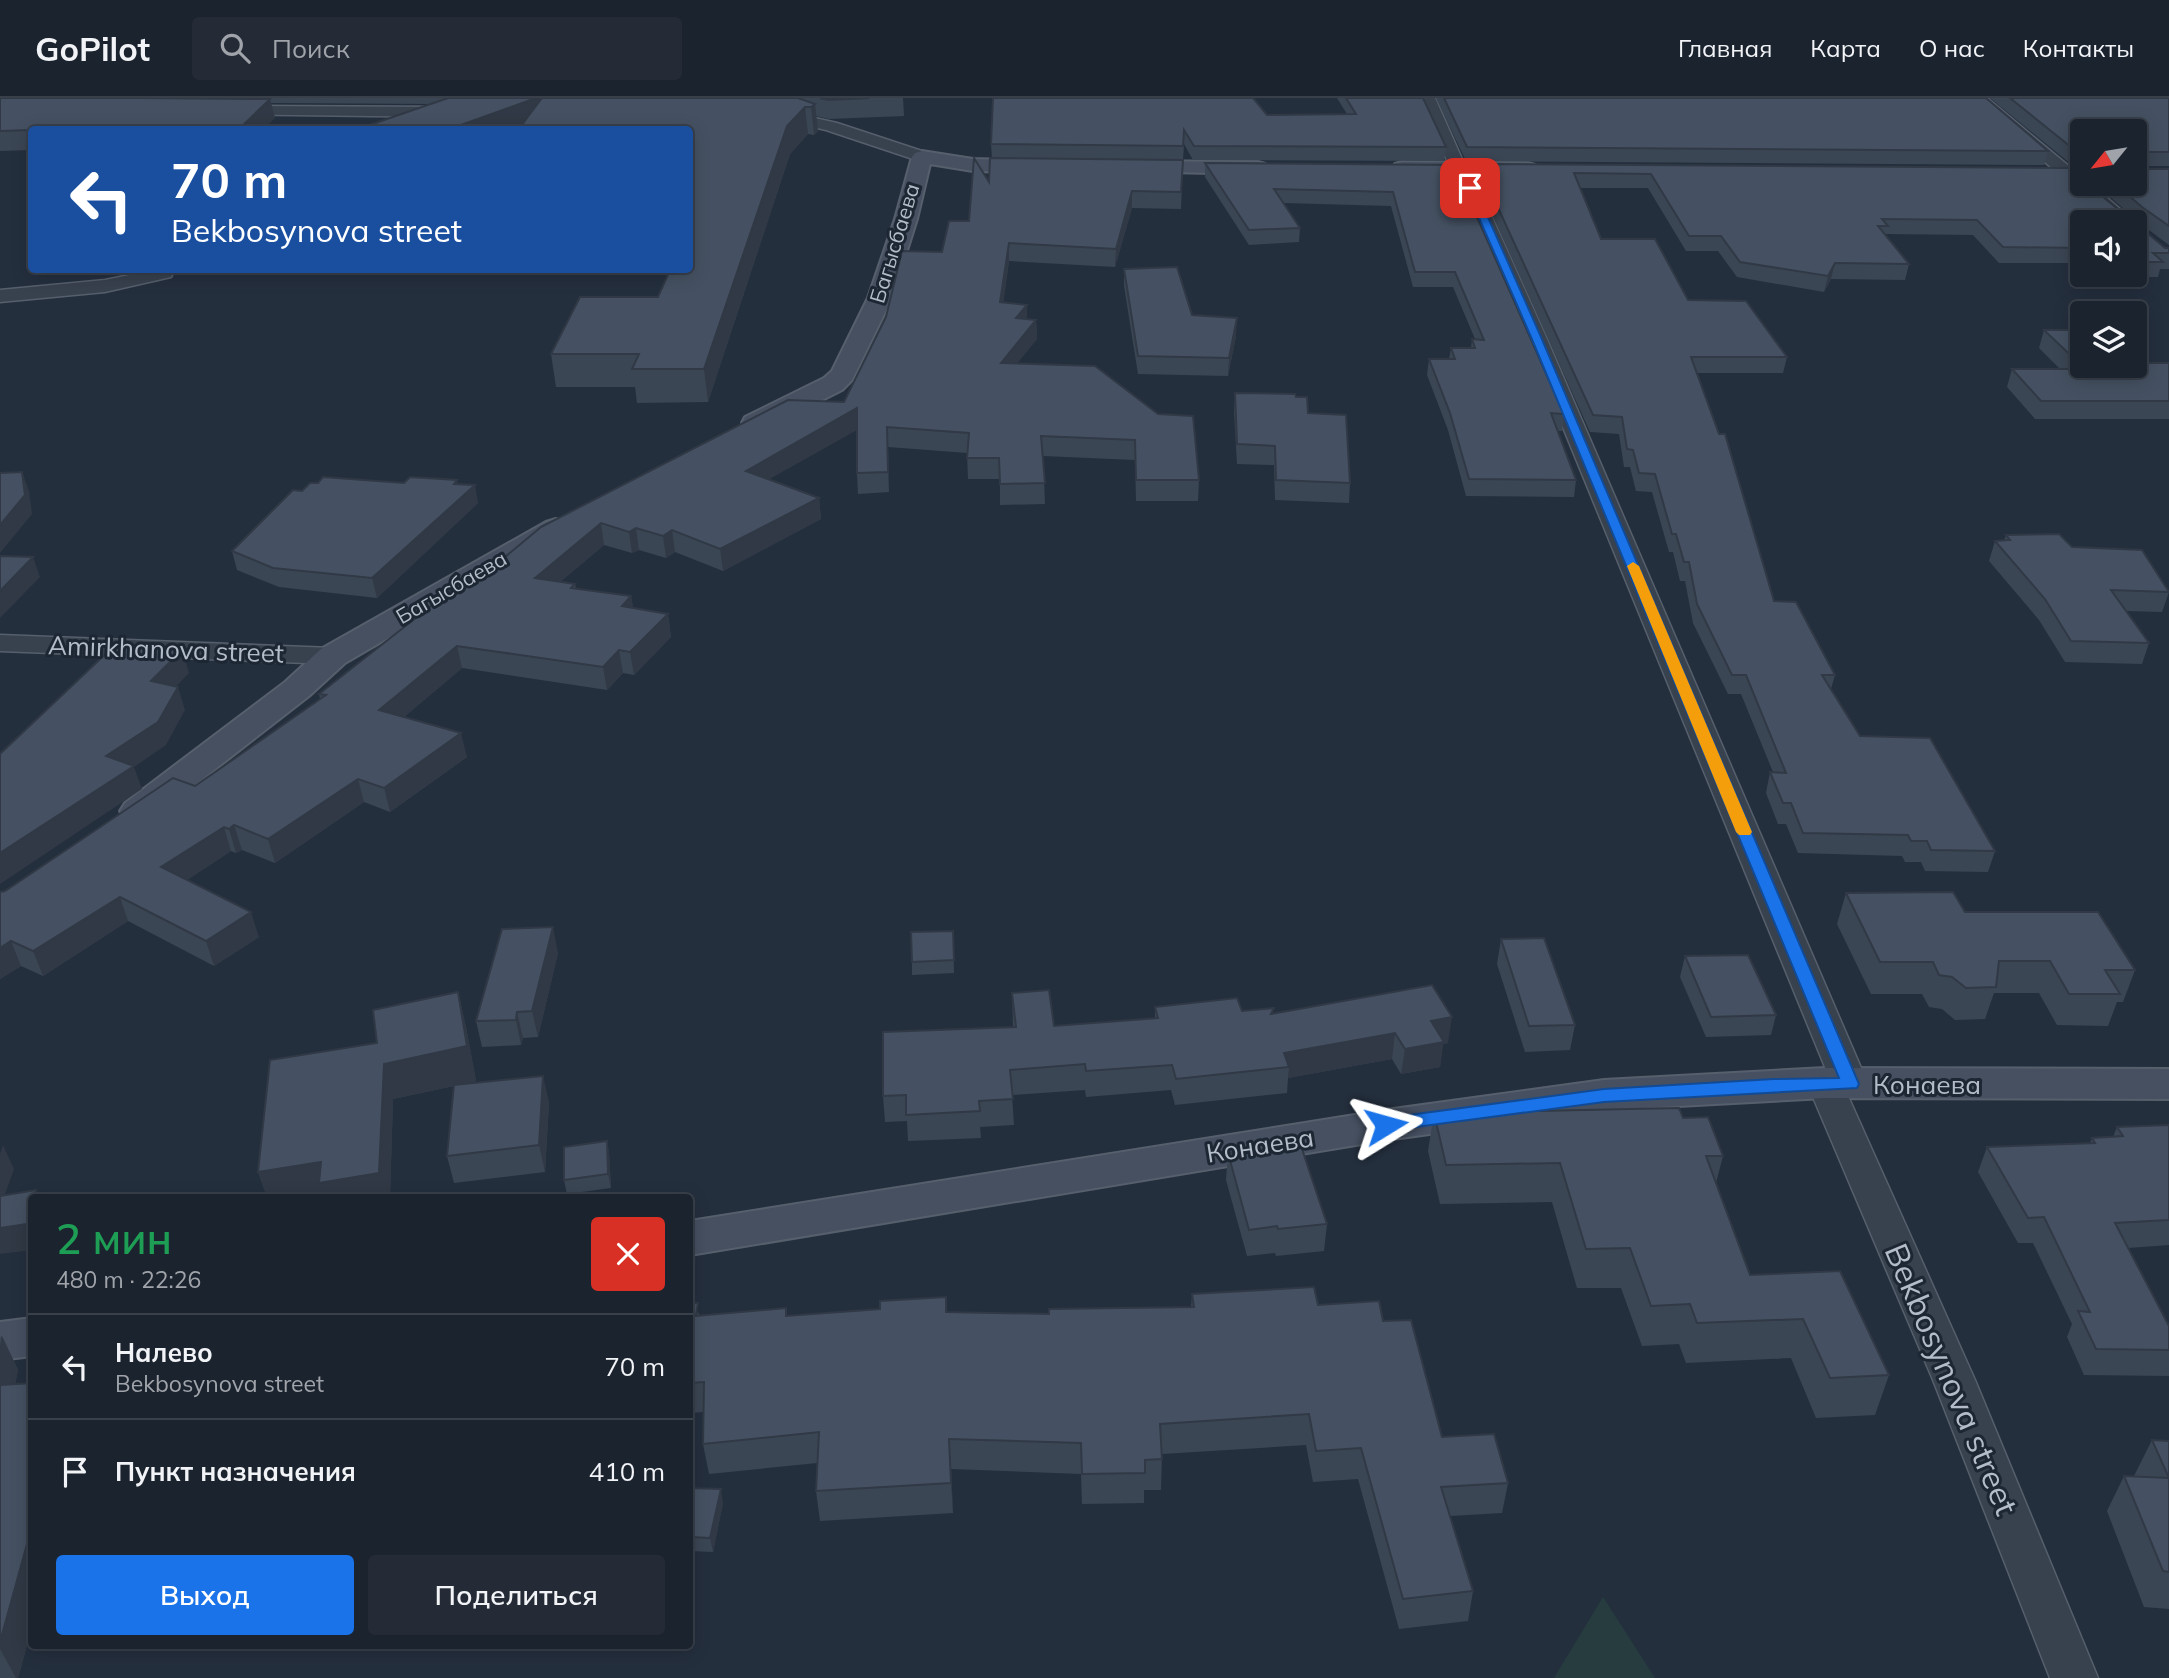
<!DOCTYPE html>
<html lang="ru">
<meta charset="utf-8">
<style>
:root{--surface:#1b232e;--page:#242b36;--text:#f1f3f6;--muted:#a0a4aa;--line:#39404a;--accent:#1a73e8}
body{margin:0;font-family:Mulish,sans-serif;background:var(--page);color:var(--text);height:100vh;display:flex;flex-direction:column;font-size:26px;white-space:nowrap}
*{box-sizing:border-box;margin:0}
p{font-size:23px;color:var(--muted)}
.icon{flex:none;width:38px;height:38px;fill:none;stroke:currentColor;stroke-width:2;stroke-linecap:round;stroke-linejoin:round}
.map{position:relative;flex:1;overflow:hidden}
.sheet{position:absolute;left:28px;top:1096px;width:665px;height:455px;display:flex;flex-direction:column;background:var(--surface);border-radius:7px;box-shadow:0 4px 18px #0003,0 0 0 2px var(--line)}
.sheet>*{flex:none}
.guide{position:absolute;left:28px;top:28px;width:665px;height:147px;border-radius:7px;box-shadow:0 4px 18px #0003,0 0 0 2px var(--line);background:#1a4fa0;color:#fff;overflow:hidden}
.needle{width:46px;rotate:240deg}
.buttons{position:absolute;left:2070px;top:21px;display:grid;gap:14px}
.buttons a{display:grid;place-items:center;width:77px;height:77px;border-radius:7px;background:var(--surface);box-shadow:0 4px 18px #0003,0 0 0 2px var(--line);font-size:35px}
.pin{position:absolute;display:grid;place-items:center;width:60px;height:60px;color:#fff;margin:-30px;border-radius:14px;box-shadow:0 4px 10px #0006}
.me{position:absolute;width:77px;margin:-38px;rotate:82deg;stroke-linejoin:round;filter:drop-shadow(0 0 5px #0008)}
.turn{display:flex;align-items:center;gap:24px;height:147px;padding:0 28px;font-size:32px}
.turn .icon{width:91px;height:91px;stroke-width:2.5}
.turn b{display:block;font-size:49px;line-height:60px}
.round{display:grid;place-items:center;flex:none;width:74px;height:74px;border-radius:7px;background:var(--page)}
.overview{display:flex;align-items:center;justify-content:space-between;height:119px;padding:0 28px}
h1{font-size:42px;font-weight:600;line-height:52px;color:#1e9e55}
.button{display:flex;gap:14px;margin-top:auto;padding:14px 28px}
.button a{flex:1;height:80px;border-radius:7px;background:var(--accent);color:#fff;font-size:28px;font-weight:600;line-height:80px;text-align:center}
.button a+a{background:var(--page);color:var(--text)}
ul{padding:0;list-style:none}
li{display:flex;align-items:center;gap:21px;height:105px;padding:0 28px;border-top:2px solid var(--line)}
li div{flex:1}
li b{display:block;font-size:26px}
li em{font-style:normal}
header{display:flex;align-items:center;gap:42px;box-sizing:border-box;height:98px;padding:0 35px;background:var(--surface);border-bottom:2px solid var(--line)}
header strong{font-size:33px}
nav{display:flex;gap:38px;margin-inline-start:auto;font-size:24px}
.search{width:490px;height:63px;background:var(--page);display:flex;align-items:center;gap:18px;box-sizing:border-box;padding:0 24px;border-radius:7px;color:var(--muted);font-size:26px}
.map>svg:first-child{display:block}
.green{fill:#263c3f}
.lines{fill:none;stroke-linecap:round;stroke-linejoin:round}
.street-casing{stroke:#565f6c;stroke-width:3}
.secondary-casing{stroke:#565f6c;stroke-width:4}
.street{fill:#38414e;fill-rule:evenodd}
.secondary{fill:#465061;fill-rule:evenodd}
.wall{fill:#3b4654}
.shaded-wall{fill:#303945}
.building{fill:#455162;stroke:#303945;stroke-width:2}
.route{fill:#1a73e8;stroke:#114b97;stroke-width:2}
.slow{fill:#f59e0b}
.labels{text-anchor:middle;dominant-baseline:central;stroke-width:6;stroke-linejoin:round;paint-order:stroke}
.far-street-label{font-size:21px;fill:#b4bcc9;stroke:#1d2633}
.street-label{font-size:26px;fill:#b4bcc9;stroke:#1d2633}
.near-street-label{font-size:32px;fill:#b4bcc9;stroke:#1d2633}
</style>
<header>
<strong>GoPilot</strong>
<div class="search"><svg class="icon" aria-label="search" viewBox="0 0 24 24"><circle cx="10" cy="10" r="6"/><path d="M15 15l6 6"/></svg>Поиск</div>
<nav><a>Главная</a><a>Карта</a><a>О нас</a><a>Контакты</a></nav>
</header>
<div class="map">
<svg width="2169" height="1580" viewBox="0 0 2169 1580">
<rect width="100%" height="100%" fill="#242f3e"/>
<path class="green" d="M1603 1499 1655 1580H1554Z"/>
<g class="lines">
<g class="street-casing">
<g id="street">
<path d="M1419 0H1435L1466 70 1479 90 1546 239 1868 986 1863 995 1848 998 1975 1282 2098 1580H2050L1933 1282 1807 985 1812 976 1827 974 1526 239Z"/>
<path d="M1970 0H1987L2082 79V86H2091L2135 124H2115Z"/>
<path d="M230 8 451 9 459 14 451 19 224 16 222 13 224 10Z"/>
<path d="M775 11 837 25 928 55 930 59 922 64 826 32 769 19 767 16 769 13Z"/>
<path d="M154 172H171L173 175 171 179 105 194 0 204V192L105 182Z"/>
<path d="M0 537 333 550 342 552 346 558 342 564 333 566 0 553Z"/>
</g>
</g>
<g class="secondary-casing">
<g id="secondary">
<path d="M922 53 973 61 1041 63 1048 65 1051 69 1048 73 1041 75 973 73 930 66 917 121 892 200 852 282 842 292 765 331 755 333 745 331 742 325 745 319 824 280 832 273 868 200 895 121 912 59 915 55Z"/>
<path d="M1129 63 1258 64 1265 66 1268 70 1265 74 1258 76 1122 73 1119 69 1122 65Z"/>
<path d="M1402 64 1528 65 1535 67 1538 71 1535 75 1528 77 1395 74 1392 70 1395 66Z"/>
<path d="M556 421 566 424 571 430 566 436 345 565 309 598 151 721 138 724 125 721 120 713 125 705 285 584 321 551 546 424Z"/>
<path d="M1825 970 2169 971V1001L1825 1000 1604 1012 1386 1042 690 1157V1123L1386 1012 1604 982Z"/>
<path d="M32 1220V1258L0 1262V1224Z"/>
</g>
</g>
<use href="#street" class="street"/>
<use href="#secondary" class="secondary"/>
</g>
<g class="wall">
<path d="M0 0H903L904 18 829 21 816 18 818 33 814 37 808 36 790 56 708 304 637 305 635 289H556L551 256 658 199 690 172V32L431 6 271 5 275 20 32 32V52L0 53Z"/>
<path d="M1337 0H1423L1446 49 1444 63 1193 62 1184 46 1183 62 992 60 991 46 1267 17 1347 16Z"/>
<path d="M1436 0H1986L2048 53 2044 67 1466 63Z"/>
<path d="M1990 0H2169V68H2137L2139 71H2169V147L2138 124V127L2165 150H2169V171H2160L2158 179H2108L2106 177H2135V124H2082V165H1999L1973 137 1886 136V138L1909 166 1905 182 1831 181 1824 194 1737 179 1718 153H1686L1648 90H1580L1601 141 1688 202 1787 259 1783 275H1697L1774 503 1835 577 1831 591 1860 638 1995 753 1988 774 1925 773 1921 764H1905L1902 758 1798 755 1786 726H1778L1766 695 1770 674H1773L1741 596H1728L1693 525 1685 483H1680L1673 454H1669L1652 394 1636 393 1630 369H1624L1619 336 1590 334 1476 81 1478 66 2069 70 2118 111H2124L2095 86H2135L2082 33V68L2072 67Z"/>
<path d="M1183 62 1181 111 1132 110 1115 169 1009 163 1003 204 1027 221 1036 222 1037 241 1017 265 1199 382 1198 403H1136L1135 362 1043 358 1045 406 1000 407V381H968L967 355 888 349 889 394 858 396 857 375V331L769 381 819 400 821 421 723 473 675 454 666 460 639 452 632 455 604 447 560 484 575 486 576 491 631 498 633 510 668 516 671 539 634 577 623 575 607 592 462 570 404 619 467 659 390 714 364 704 275 765 242 752 236 755 231 753 187 782 259 839 214 868 128 823 43 878 21 868 0 881V794L5 793 195 688 320 601 319 596 499 464 844 304 942 154 969 123 989 84Z"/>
<path d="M1205 65 1454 67 1564 316 1562 333H1558L1576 382 1574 399 1466 398 1448 332 1427 277 1429 261H1449L1451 250H1471L1472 241H1475L1453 189H1413L1391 108 1284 105 1300 130 1299 144 1249 147 1205 79Z"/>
<path d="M1124 171 1192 217 1236 238 1228 278 1138 276 1124 188Z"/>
<path d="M2044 232 2082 268 2169 265V321H2035L2007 289 2012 271H2060L2039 250Z"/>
<path d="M1235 295 1296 299 1308 315 1350 385 1349 405 1275 402 1274 367 1237 366 1234 314Z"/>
<path d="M404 385 458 386 478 405 377 500 279 489 237 472 232 453 302 393Z"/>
<path d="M2006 437 2072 449 2169 494 2162 514 2126 513 2149 545 2142 566 2065 564 2039 522 1989 463 1995 443H2004Z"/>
<path d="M1846 795 1965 814 2135 872 2123 904H2117L2108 928 2057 927 2039 895H1994L1985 921 1955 922 1942 911 1929 909 1922 896H1871L1837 826Z"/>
<path d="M953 833 954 875 912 877V864Z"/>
<path d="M1501 841 1575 927 1570 952 1525 954 1497 866Z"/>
<path d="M558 855 538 939 523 940 521 947 482 949 476 923Z"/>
<path d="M1685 858 1776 917 1771 937 1706 939 1680 879Z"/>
<path d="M458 894 466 929 476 983 460 987 549 1004 545 1074 454 1085 447 1058 454 988 393 1001 390 1099H267L258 1074 377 945Z"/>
<path d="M1012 895 1054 928 1155 921V909L1274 915 1448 945 1443 946 1440 969 1401 976 1392 961 1288 980 1287 995 1175 1007 1171 992 1086 999 1085 992 1012 997 1014 1027 980 1029 981 1040 908 1043 907 1023 885 1024 883 998 1013 929Z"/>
<path d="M1434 1015 1683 1020 1723 1058 1716 1085 1750 1177 1889 1277 1875 1317 1816 1320 1791 1260 1686 1265 1679 1246 1642 1248 1621 1190H1577L1552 1104 1440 1106 1428 1053Z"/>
<path d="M2169 1027V1147L2128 1150 2169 1228V1278L2084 1277 2067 1239 2072 1226 2033 1145H2018L1978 1074 1987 1049 2090 1045 2092 1040 2113 1039 2117 1029Z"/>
<path d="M607 1043 609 1056 611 1090 567 1096 564 1082Z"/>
<path d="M1228 1055 1327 1126 1324 1153 1276 1158 1275 1155 1247 1158 1226 1082Z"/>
<path d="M1192 1196 1318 1207 1383 1223 1442 1339 1508 1385 1502 1415 1450 1418 1473 1493 1468 1523 1399 1531 1358 1381 1313 1384 1306 1347 1162 1356 1161 1392H1144V1405L1082 1406 1081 1376 951 1371 953 1415 820 1423 816 1393 817 1365 709 1376 703 1346 704 1314 690 1315V1205L700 1217 786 1210 787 1218 947 1214 1049 1216 1191 1209Z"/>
<path d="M2 1238 18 1272 15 1286 32 1529 18 1580H0V1239Z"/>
<path d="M2152 1342 2169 1343V1511L2144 1509 2107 1413 2124 1378H2134Z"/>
<path d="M690 1390 723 1405 713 1454 690 1453Z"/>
</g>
<g class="shaded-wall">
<path d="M536 0H544L528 32H447Z"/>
<path d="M270 1 275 20 263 32H238Z"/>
<path d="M815 6 818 33 814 37 811 9Z"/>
<path d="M805 9 808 36 790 56 708 304 704 271 787 28Z"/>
<path d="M1132 93V110L1115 169 1116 151Z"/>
<path d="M1009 145V163L1001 222 1000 204Z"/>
<path d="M1835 165 1831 181 1824 194 1828 178Z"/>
<path d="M1027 207V225L1016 220Z"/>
<path d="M1237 220 1236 238 1228 278 1229 260Z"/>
<path d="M1036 222 1037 241 1002 284 1001 265Z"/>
<path d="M857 310 859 331 748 393 746 373Z"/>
<path d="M887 329 888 349 889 394 888 374Z"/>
<path d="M22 374 29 393 32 416 0 455V427Z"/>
<path d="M457 382 461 400 475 387 478 405 377 500 372 480Z"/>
<path d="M819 400 821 421 723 473 720 451Z"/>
<path d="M601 425 604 447 539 502 535 480Z"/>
<path d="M636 430 639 452 632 455 629 434Z"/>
<path d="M672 432 675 454 666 460 663 438Z"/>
<path d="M33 459 40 479 0 520V493Z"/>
<path d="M631 498 635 520 622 508Z"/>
<path d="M668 516 671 539 634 577 630 554Z"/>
<path d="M457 548 462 570 385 635 379 612Z"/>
<path d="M182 552 189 575 159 606 151 583Z"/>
<path d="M619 552 623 575 607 592 603 569Z"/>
<path d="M178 589 185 612 166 647 134 669 142 691 0 786V755L106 658Z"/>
<path d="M461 635 467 659 390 714 384 690Z"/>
<path d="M358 681 364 704 275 765 268 741Z"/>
<path d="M234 727 242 752 236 755 229 731Z"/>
<path d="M224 729 231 753 169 794 161 769Z"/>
<path d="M120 799 128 823 43 878 33 853Z"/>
<path d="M251 814 259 839 214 868 206 843Z"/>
<path d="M553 829 558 855 538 939 532 913Z"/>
<path d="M11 843 21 868 0 881V850Z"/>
<path d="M458 894 466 929 476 983 393 1001 390 1099H267L258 1074Z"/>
<path d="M517 914 523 940 521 947 516 922Z"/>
<path d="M1452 919 1448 945 1443 946 1440 969 1401 976 1405 951 1431 923Z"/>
<path d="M1395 935 1392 961 1288 980 1289 969 1284 955Z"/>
<path d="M543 978 549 1004 545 1074 539 1047Z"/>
<path d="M607 1043 609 1056 611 1090 608 1076Z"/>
<path d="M3 1047 14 1071 0 1110V1056Z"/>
<path d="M32 1109V1152L0 1156V1130Z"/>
<path d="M2 1238 18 1272 6 1322 0 1310V1247Z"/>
<path d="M949 1341 951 1371 953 1415 951 1385Z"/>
<path d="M721 1391 723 1405 713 1454 710 1440Z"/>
<path d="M32 1428V1529L18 1580H16L0 1551V1544Z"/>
</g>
<g class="building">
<path d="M0 0H141L270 1 238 32H32L0 33Z"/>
<path d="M448 0H536L447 32H355Z"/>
<path d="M542 0H798L815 6 811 9H805L787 28 704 271H632L639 256H551L580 199H658L670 172H690V128L693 119H690V32H518Z"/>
<path d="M820 0H869L828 2Z"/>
<path d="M993 0H1253L1267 17 1356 16 1346 0H1423L1446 49 1194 48 1184 32 1183 48 991 46Z"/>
<path d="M1444 0H1986L2048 53 1467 49Z"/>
<path d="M2010 0H2169V54H2139L2137 57V69L2139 71H2169V128L2142 109 2115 86H2135V33H2082V54L2076 53Z"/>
<path d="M974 60 989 84 990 60 1183 62 1181 94 1132 93 1116 151 1009 145 1000 204 1027 207 1016 220 1036 222 1001 265 1095 268 1158 316 1193 318 1199 382H1136L1135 342 1041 338 1045 385 1000 386 999 360H967L969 335 887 329 888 374 857 375V310L746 373 819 400 720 451 672 432 663 438 636 430 629 434 601 425 535 480 575 486 571 490 631 498 622 508 668 516 630 554 619 552 603 569 457 548 379 612 461 635 384 690 358 681 268 741 234 727 229 731 224 729 161 769 251 814 206 843 120 799 33 853 11 843 0 850V794L5 793 173 680 195 688 326 597 319 596 459 486 467 487 494 463 499 464 541 429 788 302 844 304 886 219 902 153 942 154 949 123H969Z"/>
<path d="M1205 65 1454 67 1564 316 1551 315 1576 382 1469 381 1450 315 1429 261H1455L1451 250H1475L1472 241 1484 242 1455 174H1415L1393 94 1274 91 1300 130 1249 132Z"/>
<path d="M1478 66 2069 70 2082 82V86H2087L2118 111 2137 112 2138 127 2165 150H2169V155H2153L2163 164H2135V124H2082V150L2003 149 1977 122 1882 121 1888 128H1878L1909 166 1835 165 1828 178 1740 164 1721 138H1689L1651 76 1574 75 1601 141H1655L1688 202 1746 203 1787 259H1691L1719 336H1725L1774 503 1796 504 1835 577H1822L1860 638 1930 640 1995 753 1931 752 1927 743H1911L1908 737 1803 735 1791 705H1783L1770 674 1786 675 1746 577H1732L1697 506 1689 464H1684L1676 436H1672L1655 376 1639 375 1633 352 1627 351 1622 319 1593 317Z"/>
<path d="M1177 169 1192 217 1237 220 1229 260 1138 258 1124 171Z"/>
<path d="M2044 232H2082V268H2135V265H2169V303H2041L2012 271H2085Z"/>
<path d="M1235 295 1295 296 1296 299H1307L1308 315 1346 317 1350 385 1276 382 1275 348 1237 346Z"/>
<path d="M22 374 25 397 0 427V375Z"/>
<path d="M323 379 404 385 410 379 457 382 454 386 475 387 372 480 273 470 232 453 293 392 302 393 310 385H318Z"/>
<path d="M2059 436 2072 449 2142 452 2169 494 2111 492 2149 545 2071 543 2045 501 1995 443 2010 442 2006 437Z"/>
<path d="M0 458 33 459 0 493Z"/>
<path d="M116 546 182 552 151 583 178 589 158 624 106 658 134 668 0 755V656Z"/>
<path d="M1953 794 1965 814H2098L2135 872H2105L2120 896H2069L2050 863H1999L1996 889 1966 890 1952 879 1939 877 1933 864H1880L1846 795Z"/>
<path d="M553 829 532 913 517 914 516 922 476 923 502 831Z"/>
<path d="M953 833 954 862 912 864 911 834Z"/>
<path d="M1544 840 1575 927 1529 928 1501 841Z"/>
<path d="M1748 857 1776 917 1711 919 1685 858Z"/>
<path d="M1432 887 1452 919 1431 923 1444 944 1405 951 1395 935 1284 955 1289 969 1176 981 1172 967 1086 973 1085 966 1010 972 1013 1001 979 1003 980 1013 906 1017V997L883 998V934L1016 929 1012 895 1049 892 1054 928 1158 920 1155 909 1237 900 1242 913 1274 910 1271 916Z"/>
<path d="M458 894 467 948 384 966 379 1075 319 1085 321 1064 258 1074 270 962 377 945 373 912Z"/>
<path d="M543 978 539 1047 447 1058 454 987Z"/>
<path d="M1679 1010 1683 1020 1708 1019 1723 1058H1706L1750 1177 1840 1173 1889 1277 1830 1280 1803 1221 1697 1225 1690 1206 1651 1208 1630 1150 1586 1151 1560 1065 1446 1067 1434 1015Z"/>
<path d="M2169 1027V1122L2115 1125 2169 1228V1252L2096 1251 2078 1213 2090 1214 2044 1119 2028 1120 1987 1049 2095 1045 2092 1040 2123 1038 2117 1029Z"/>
<path d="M607 1043 608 1076 564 1082V1049Z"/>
<path d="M1301 1048 1327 1126 1278 1131 1277 1128 1249 1132 1228 1055Z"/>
<path d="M36 1092 34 1099H32V1109L27 1126 0 1130V1098Z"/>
<path d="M1314 1189 1318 1207 1379 1203 1383 1223 1411 1222 1442 1339 1494 1336 1508 1385 1441 1389 1473 1493 1403 1501 1361 1350 1316 1353 1309 1316 1160 1326 1162 1361 1145 1362V1375L1082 1376 1081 1345 949 1341 951 1385 816 1393 819 1334 703 1346 704 1284 690 1285V1205H698L696 1218 786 1210V1218L880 1211V1203L946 1199V1214L1049 1216V1211L1194 1209 1192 1196Z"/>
<path d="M32 1285V1428L0 1544V1287Z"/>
<path d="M2152 1342 2169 1343V1474L2163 1473 2124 1378 2169 1380Z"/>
<path d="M690 1390 721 1391 710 1440 690 1439Z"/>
</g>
<path class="route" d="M1470 87 1475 90 1541 239 1859 986 1857 990 1604 1004 1386 1033 1379 1031 1376 1027 1379 1022 1386 1020 1604 991 1774 981 1839 980 1531 239 1466 90Z"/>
<path class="slow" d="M1633 464 1639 468 1752 734 1750 737H1739L1736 734 1627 468Z"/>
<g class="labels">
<g class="far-street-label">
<text transform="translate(894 145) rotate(-73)">Багысбаева</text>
<text transform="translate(451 489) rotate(-30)">Багысбаева</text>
</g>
<g class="street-label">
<text transform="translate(166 551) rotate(2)">Amirkhanova street</text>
<text x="1927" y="986">Конаева</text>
<text transform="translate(1260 1047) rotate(-9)">Конаева</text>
</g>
<g class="near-street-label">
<text transform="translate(1952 1281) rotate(67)">Bekbosynova street</text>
</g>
</g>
</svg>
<div class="buttons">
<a><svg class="needle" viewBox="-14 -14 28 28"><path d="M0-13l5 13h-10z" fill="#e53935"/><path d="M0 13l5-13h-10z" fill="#a0a4aa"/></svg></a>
<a><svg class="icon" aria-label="sound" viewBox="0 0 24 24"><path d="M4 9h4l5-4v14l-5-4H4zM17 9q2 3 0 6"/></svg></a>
<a><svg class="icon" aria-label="layers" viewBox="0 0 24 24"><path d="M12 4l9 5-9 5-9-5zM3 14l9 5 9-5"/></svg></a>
</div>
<div class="pin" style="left:1470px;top:90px;background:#d93025"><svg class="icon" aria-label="arrive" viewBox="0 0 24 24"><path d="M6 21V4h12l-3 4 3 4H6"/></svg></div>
<svg class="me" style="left:1386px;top:1027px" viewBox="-20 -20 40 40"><path d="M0-17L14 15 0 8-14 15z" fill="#1a73e8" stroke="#fff" stroke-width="4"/></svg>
<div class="guide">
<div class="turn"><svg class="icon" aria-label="left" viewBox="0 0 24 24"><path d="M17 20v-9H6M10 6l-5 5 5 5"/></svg><div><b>70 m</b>Bekbosynova street</div></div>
</div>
<section class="sheet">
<div class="overview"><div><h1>2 мин</h1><p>480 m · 22:26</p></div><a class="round" style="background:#d93025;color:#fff"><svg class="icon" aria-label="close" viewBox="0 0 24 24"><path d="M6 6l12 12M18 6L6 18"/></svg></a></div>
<ul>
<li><svg class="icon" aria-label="left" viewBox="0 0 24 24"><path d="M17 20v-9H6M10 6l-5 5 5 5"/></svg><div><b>Налево</b><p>Bekbosynova street</p></div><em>70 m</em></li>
<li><svg class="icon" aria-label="arrive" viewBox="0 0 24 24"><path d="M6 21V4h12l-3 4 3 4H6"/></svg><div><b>Пункт назначения</b></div><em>410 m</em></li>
</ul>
<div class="button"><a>Выход</a><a>Поделиться</a></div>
</section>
</div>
